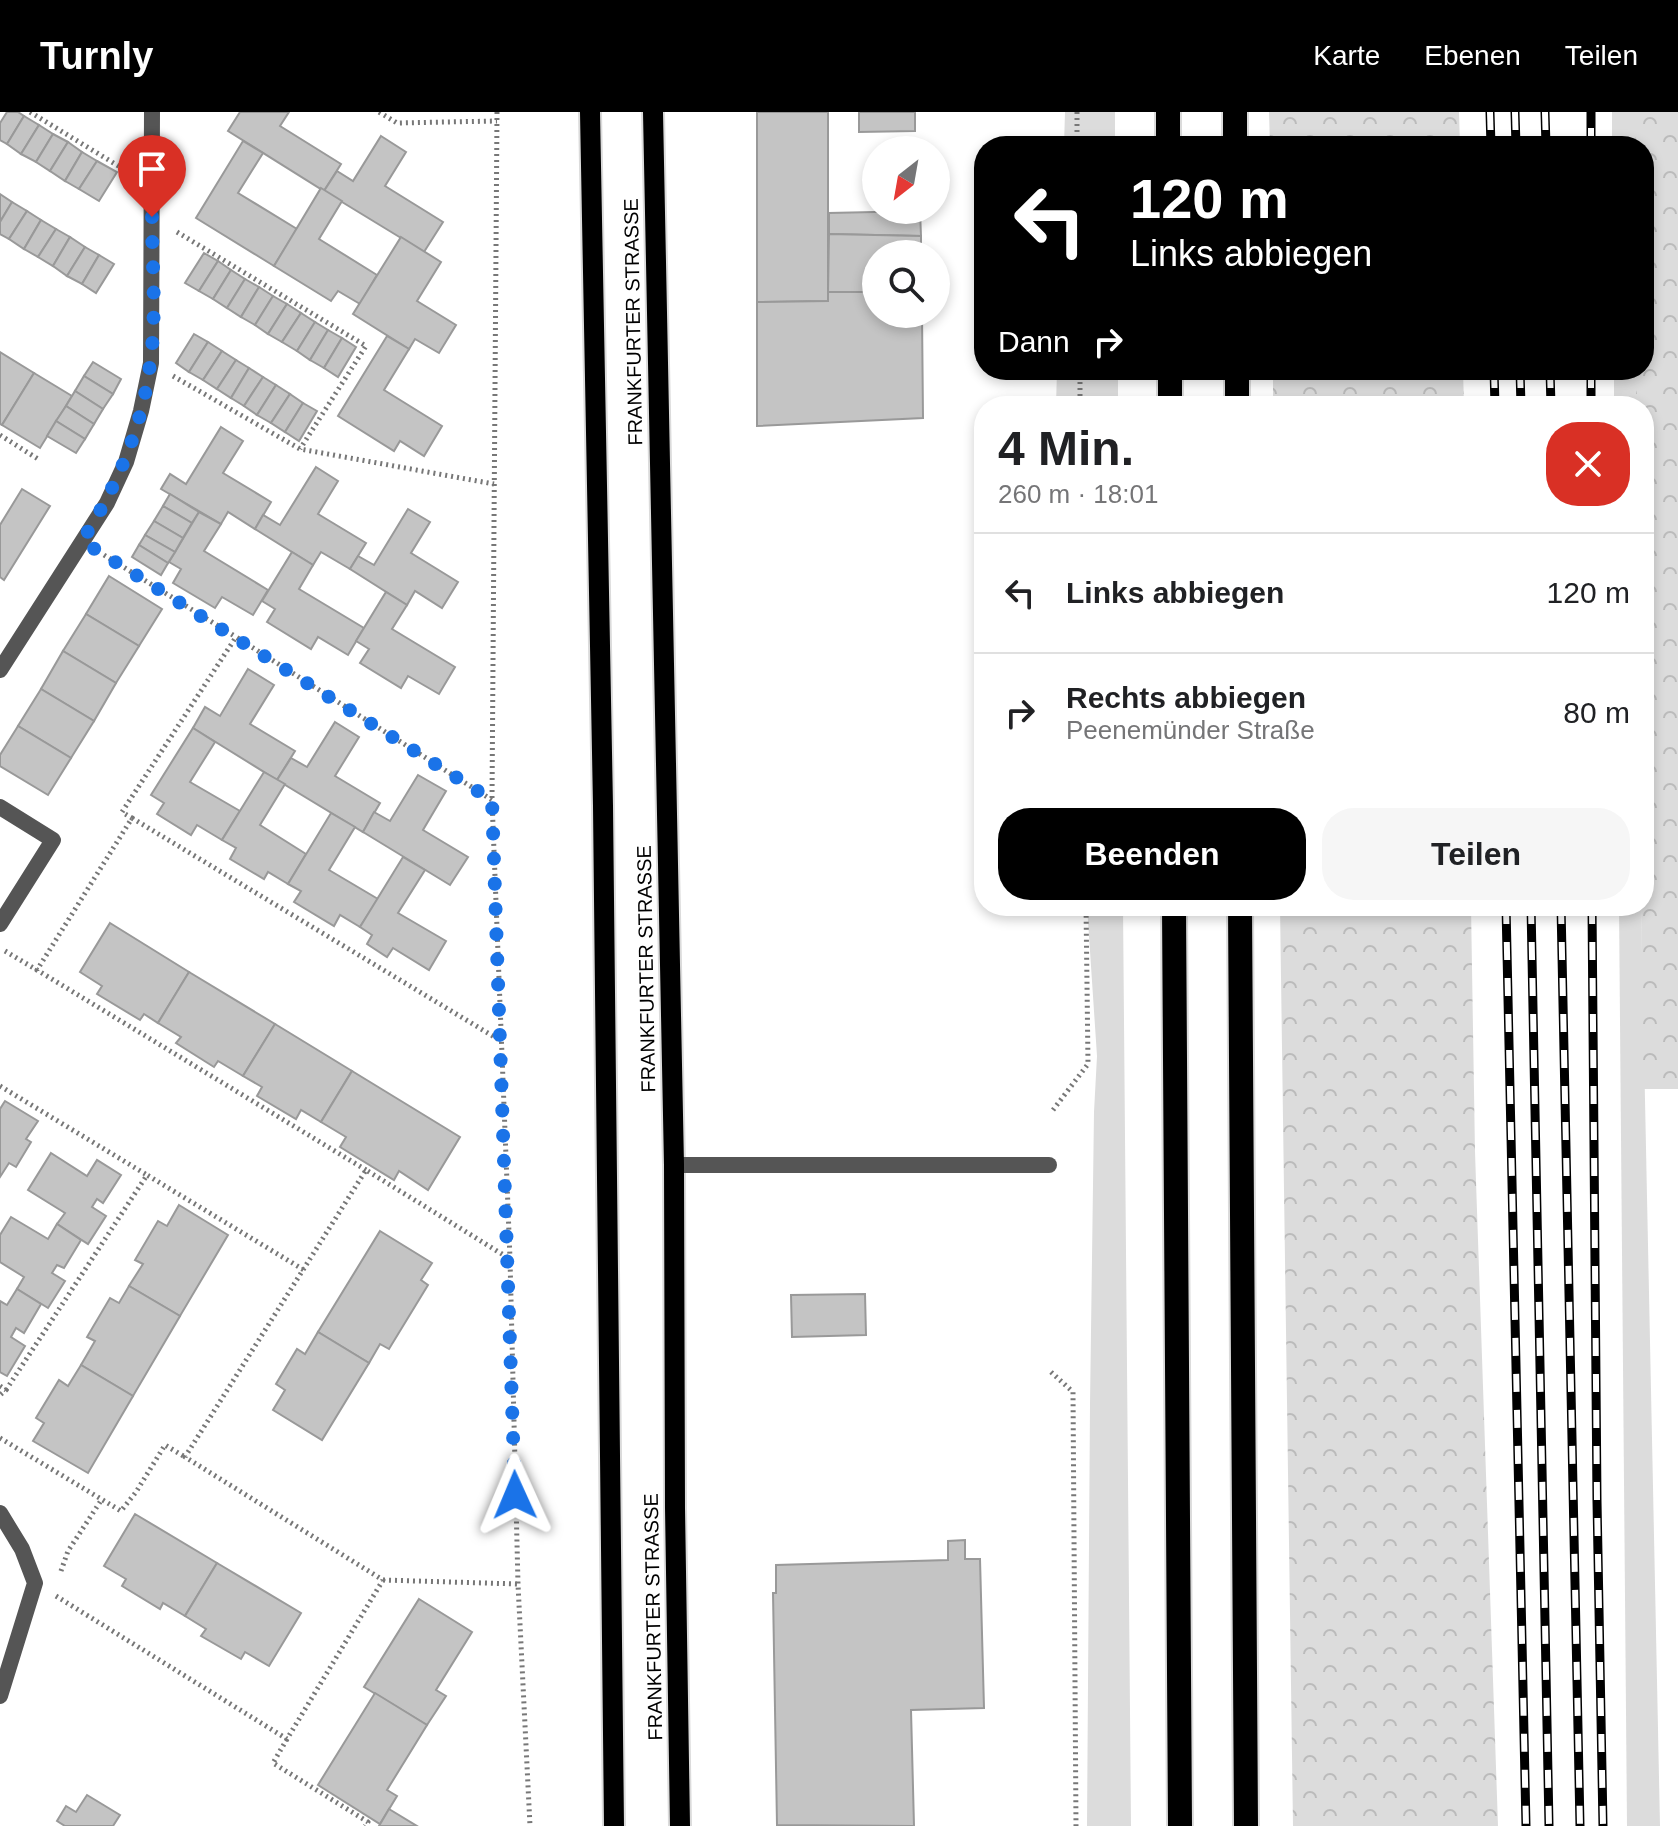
<!DOCTYPE html>
<html lang="de">
<meta charset="utf-8">
<style>
:root{--surface:#fff;--page:#f6f6f6;--text:#202124;--muted:#757577;--line:#e0e0e0;--accent:#000}
body{margin:0;font-family:Helvetica,sans-serif;background:var(--page);color:var(--text);height:100vh;display:flex;flex-direction:column;font-size:30px;white-space:nowrap}
*{box-sizing:border-box;margin:0}
p{font-size:26px;color:var(--muted)}
.icon{flex:none;width:44px;height:44px;fill:none;stroke:currentColor;stroke-width:2;stroke-linecap:round;stroke-linejoin:round}
.map{position:relative;flex:1;overflow:hidden}
.side{position:absolute;left:974px;top:284px;width:680px;height:520px;display:flex;flex-direction:column;background:var(--surface);border-radius:32px;box-shadow:0 4px 12px #0003}
.side>*{flex:none}
.guide{position:absolute;left:974px;top:24px;width:680px;height:244px;border-radius:32px;box-shadow:0 4px 12px #0003;background:#000;color:#fff;overflow:hidden}
.needle{width:52px;rotate:211deg}
.buttons{position:absolute;left:862px;top:24px;display:grid;gap:16px}
.buttons a{display:grid;place-items:center;width:88px;height:88px;border-radius:50%;background:var(--surface);box-shadow:0 4px 12px #0003;font-size:40px}
.pin{position:absolute;display:grid;place-items:center;width:68px;height:68px;color:#fff;margin:-82px -34px;border-radius:50% 50% 50% 0;rotate:-45deg;box-shadow:0 0 8px #0007}
.pin .icon{rotate:45deg}
.me{position:absolute;width:88px;margin:-44px;rotate:359deg;stroke-linejoin:round;filter:drop-shadow(0 0 6px #0008)}
.turn{display:flex;align-items:center;gap:28px;height:168px;padding:0 24px;font-size:36px}
.turn .icon{width:104px;height:104px;stroke-width:2.5}
.turn b{display:block;font-size:56px;line-height:68px}
.then{display:flex;align-items:center;height:76px;padding:0 24px;background:#0003;gap:16px;font-size:30px}
.round{display:grid;place-items:center;flex:none;width:84px;height:84px;border-radius:32px;background:var(--page)}
.head{display:flex;align-items:center;justify-content:space-between;height:136px;padding:0 24px}
h1{font-size:48px;font-weight:700;line-height:60px}
.button{display:flex;gap:16px;margin-top:auto;padding:16px 24px}
.button a{flex:1;height:92px;border-radius:32px;background:var(--accent);color:#fff;font-size:32px;font-weight:700;line-height:92px;text-align:center}
.button a+a{background:var(--page);color:var(--text)}
ul{padding:0;list-style:none}
li{display:flex;align-items:center;gap:24px;height:120px;padding:0 24px;border-top:2px solid var(--line)}
li div{flex:1}
li b{display:block;font-size:30px}
li em{font-style:normal}
header{display:flex;align-items:center;gap:48px;box-sizing:border-box;height:112px;padding:0 40px;background:var(--accent);color:#fff}
header strong{font-size:38px}
nav{display:flex;gap:44px;margin-inline-start:auto;font-size:28px}
.map>svg:first-child{display:block}
.green{fill:#dcdcdc}
.forest{fill:url(#forest-crowns)}
.building{fill:#c4c4c4;stroke:#999;stroke-width:2}
.lines{fill:none;stroke-linecap:round;stroke-linejoin:round}
.primary-casing{stroke:#dbdbdb;stroke-width:24}
.motorway-casing{stroke:#dbdbdb;stroke-width:28}
.path{stroke:#777;stroke-width:5;stroke-dasharray:2 4;stroke-linecap:butt}
.service{stroke:#555;stroke-width:16}
.minor{stroke:#555;stroke-width:16}
.primary{stroke:#000;stroke-width:20}
.motorway{stroke:#000;stroke-width:24}
.rail-casing{stroke:#000;stroke-width:9}
.rail{stroke:#fff;stroke-width:6;stroke-dasharray:18;stroke-linecap:butt}
.route{stroke:#1a73e8;stroke-width:14;stroke-dasharray:0 25.2}
.labels{text-anchor:middle;dominant-baseline:central;stroke-width:8;stroke-linejoin:round;paint-order:stroke}
.street-label{font-size:20px;fill:#000;stroke:#fff}
</style>
<header>
<strong>Turnly</strong>
<nav><a>Karte</a><a>Ebenen</a><a>Teilen</a></nav>
</header>
<div class="map">
<svg width="1678" height="1714" viewBox="0 0 1678 1714">
<defs>
<pattern id="forest-crowns" width="20" height="18" patternUnits="userSpaceOnUse" patternTransform="scale(2)"><rect width="20" height="18" fill="#dcdcdc"/><path d="M2 6a3 3 0 1 1 6 0M12 15a3 3 0 1 1 6 0" fill="none" stroke="#bbb"/></pattern>
</defs>
<rect width="100%" height="100%" fill="#fff"/>
<g class="green">
<path d="M1065 0H1115V34H1064Z"/>
<rect x="1612" y="0" width="23" height="34"/>
<path d="M1057 258H1118V294H1056Z"/>
<rect x="1614" y="258" width="22" height="36"/>
<path d="M1087 794H1123L1131 1714H1087L1090 1293 1094 1000 1097 944Z"/>
<path d="M1619 794H1641L1660 1714H1627Z"/>
</g>
<g class="forest">
<path d="M1269 0H1459L1460 34H1270Z"/>
<path d="M1635 0H1678V977H1643L1641 794H1644V294H1636V258H1644V34H1635Z"/>
<path d="M1273 258H1463L1464 294H1273Z"/>
<path d="M1280 794H1471L1475 1040 1498 1714H1293Z"/>
</g>
<g class="building">
<path d="M7 0H18L24 4 7 32 0 28V11Z"/>
<path d="M240 0H289L280 14 341 52 324 79 228 19Z"/>
<path d="M757 0H828V189L757 190Z"/>
<path d="M859 0H915V19L859 20Z"/>
<path d="M24 4 39 13 21 42 7 32Z"/>
<path d="M39 13 53 22 36 50 21 42Z"/>
<path d="M53 22 68 30 50 59 36 50Z"/>
<path d="M381 24 406 40 385 74 443 110 424 140 324 79 337 59 353 69Z"/>
<path d="M243 29 263 41 238 81 297 117 274 154 196 106Z"/>
<path d="M68 30 82 40 65 69 50 59Z"/>
<path d="M82 40 97 49 79 77 65 69Z"/>
<path d="M97 49 117 60 99 89 79 77Z"/>
<path d="M321 76 342 89 319 127 377 163 360 192 338 179 331 189 274 154Z"/>
<path d="M0 82 12 90 0 110Z"/>
<path d="M12 90 27 99 9 127 0 122V110Z"/>
<path d="M27 99 41 108 24 137 9 127Z"/>
<path d="M920 99 921 124 829 122V101Z"/>
<path d="M41 108 56 117 38 145 24 137Z"/>
<path d="M56 117 70 125 53 154 38 145Z"/>
<path d="M829 122 921 124V142H876V180H828Z"/>
<path d="M70 125 85 135 67 164 53 154Z"/>
<path d="M401 125 441 150 417 189 456 213 439 241 415 227 409 237 353 202Z"/>
<path d="M85 135 99 143 82 172 67 164Z"/>
<path d="M204 141 218 149 199 179 185 171Z"/>
<path d="M99 143 114 152 96 181 82 172Z"/>
<path d="M218 149 231 158 213 187 199 179Z"/>
<path d="M231 158 245 167 227 196 213 187Z"/>
<path d="M245 167 259 175 241 205 227 196Z"/>
<path d="M259 175 273 184 255 213 241 205Z"/>
<path d="M828 180H876V202H922L923 306 757 314V190L828 189Z"/>
<path d="M273 184 287 192 268 222 255 213Z"/>
<path d="M287 192 301 201 282 230 268 222Z"/>
<path d="M301 201 315 210 297 239 282 230Z"/>
<path d="M315 210 328 218 310 248 297 239Z"/>
<path d="M328 218 342 226 324 256 310 248Z"/>
<path d="M194 222 208 230 189 260 176 251Z"/>
<path d="M387 224 409 237 384 278 442 314 424 344 400 329 394 339 338 304Z"/>
<path d="M342 226 356 235 338 265 324 256Z"/>
<path d="M208 230 222 239 203 268 189 260Z"/>
<path d="M222 239 236 248 217 277 203 268Z"/>
<path d="M0 240 34 261 2 313 0 312Z"/>
<path d="M236 248 249 256 231 286 217 277Z"/>
<path d="M93 250 121 267 113 282 84 264Z"/>
<path d="M249 256 263 265 244 294 231 286Z"/>
<path d="M34 261 72 284 40 336 2 313Z"/>
<path d="M84 264 113 282 103 297 75 279Z"/>
<path d="M263 265 276 273 257 303 244 294Z"/>
<path d="M276 273 290 282 271 311 257 303Z"/>
<path d="M75 279 103 297 94 312 66 294Z"/>
<path d="M290 282 303 291 285 320 271 311Z"/>
<path d="M303 291 317 299 299 329 285 320Z"/>
<path d="M66 294 94 312 85 327 56 309Z"/>
<path d="M56 309 85 327 76 341 47 324Z"/>
<path d="M221 315 243 329 223 361 271 390 255 417 228 400 221 412 161 377 170 362 186 372Z"/>
<path d="M316 355 338 369 318 402 366 431 350 457 321 440 313 453 255 417 263 403 280 413Z"/>
<path d="M22 377 50 394 4 468 0 465V413Z"/>
<path d="M170 382 199 400 192 411 163 394Z"/>
<path d="M163 394 192 411 183 426 154 409Z"/>
<path d="M408 397 430 410 411 441 458 470 442 496 415 479 407 493 350 457 358 444 374 453Z"/>
<path d="M199 400 221 412 204 439 268 478 253 503 222 485 215 496 173 471 181 457 169 450Z"/>
<path d="M154 409 183 426 175 440 145 423Z"/>
<path d="M145 423 175 440 168 451 139 433Z"/>
<path d="M139 433 168 451 161 463 132 445Z"/>
<path d="M292 440 313 453 299 477 364 516 348 543 318 525 311 537 267 510 275 497 262 489Z"/>
<path d="M109 464 162 497 139 534 86 502Z"/>
<path d="M386 480 407 493 392 517 455 555 439 582 408 564 401 576 360 551 369 537 356 529Z"/>
<path d="M86 502 139 534 116 571 63 539Z"/>
<path d="M63 539 116 571 94 609 41 577Z"/>
<path d="M248 557 274 573 250 612 295 639 277 668 193 616 205 595 220 604Z"/>
<path d="M41 577 94 609 71 646 18 614Z"/>
<path d="M335 610 359 625 335 664 380 691 363 720 277 668 291 646 307 655Z"/>
<path d="M18 614 71 646 48 683 0 654V643Z"/>
<path d="M193 616 215 630 190 670 240 699 222 728 197 713 191 723 157 702 164 691 151 683Z"/>
<path d="M264 660 285 672 260 713 306 742 288 772 268 760 264 767 230 747 236 736 222 728Z"/>
<path d="M418 663 446 679 423 718 468 745 450 773 363 720 374 700 390 709Z"/>
<path d="M331 701 355 715 329 758 378 787 360 815 340 803 334 814 294 790 301 779 288 772Z"/>
<path d="M403 745 425 758 398 801 446 829 429 858 393 836 387 845 367 832 372 823 360 815Z"/>
<path d="M110 811 189 860 158 911 144 902 140 908 97 882 102 874 80 860Z"/>
<path d="M189 860 275 912 243 964 218 949 214 955 176 931 181 925 158 911Z"/>
<path d="M275 912 352 959 321 1010 301 998 296 1007 257 984 262 975 243 964Z"/>
<path d="M352 959 460 1025 428 1078 399 1059 394 1068 340 1035 346 1025 321 1010Z"/>
<path d="M5 989 38 1009 26 1027 31 1030 16 1055 9 1051 0 1065V997Z"/>
<path d="M51 1041 87 1064 97 1048 121 1063 103 1091 97 1087 92 1095 106 1104 88 1132 57 1112 65 1101 28 1078Z"/>
<path d="M179 1093 228 1123 180 1204 129 1174 143 1152 135 1148 158 1109 167 1114Z"/>
<path d="M11 1105 48 1127 57 1112 81 1128 64 1156 57 1153 52 1161 65 1169 48 1196 17 1177 24 1165 0 1150V1123Z"/>
<path d="M380 1119 432 1151 421 1168 428 1173 389 1237 380 1232 369 1251 318 1220Z"/>
<path d="M129 1174 180 1204 133 1284 81 1253 95 1229 87 1225 110 1186 119 1191Z"/>
<path d="M17 1177 41 1192 24 1221 16 1216 11 1225 25 1234 7 1264 0 1260V1189L7 1193Z"/>
<path d="M865 1182 866 1223 792 1225 791 1183Z"/>
<path d="M318 1220 369 1251 322 1328 273 1298 285 1278 276 1272 297 1237 305 1242Z"/>
<path d="M81 1253 133 1284 88 1361 33 1329 44 1311 36 1306 59 1268 68 1274Z"/>
<path d="M135 1402 217 1451 185 1504 163 1491 160 1497 122 1474 126 1467 104 1454Z"/>
<path d="M965 1428V1447H980L984 1596 911 1598 914 1714 777 1713 773 1481H776V1453L948 1448V1429Z"/>
<path d="M217 1451 301 1501 269 1554 245 1540 241 1547 201 1524 206 1517 185 1504Z"/>
<path d="M419 1487 472 1520 436 1578 446 1584 427 1613 364 1575Z"/>
<path d="M375 1581 427 1613 387 1678 397 1684 380 1712 318 1673Z"/>
<path d="M87 1683 120 1703 113 1714H65L57 1709 66 1694 76 1700Z"/>
<path d="M389 1697 417 1714H379Z"/>
</g>
<g class="lines">
<g class="primary-casing">
<g id="primary">
<path d="M590 0 603 694 614 1714"/>
<path d="M653 0 674 1053 675 1396 680 1714"/>
</g>
</g>
<g class="motorway-casing">
<g id="motorway">
<path d="M1168 0V34"/>
<path d="M1235 0V34"/>
<path d="M1170 258V294"/>
<path d="M1237 258V294"/>
<path d="M1174 794 1180 1714"/>
<path d="M1240 794 1246 1714"/>
</g>
</g>
<g class="path">
<path d="M30 0 125 58"/>
<path d="M379 0 397 11 497 9"/>
<path d="M497 0 492 688 510 1147 518 1472 530 1714"/>
<path d="M1077 0V34"/>
<path d="M177 120 366 234 300 337"/>
<path d="M1080 258V294"/>
<path d="M173 264 300 337 494 372"/>
<path d="M0 323 38 347"/>
<path d="M104 443 236 525"/>
<path d="M132 706 501 929"/>
<path d="M5 839 37 858"/>
<path d="M0 974 147 1063"/>
<path d="M1053 998 1088 952 1086 794"/>
<path d="M366 1058 37 858 132 706 122 700 236 525 492 688"/>
<path d="M1051 1260 1073 1280 1076 1714"/>
<path d="M0 1274 6 1278 0 1283"/>
<path d="M6 1278 147 1063 304 1158"/>
<path d="M0 1326 121 1399 136 1380 165 1333 185 1345"/>
<path d="M61 1459 68 1439 102 1387"/>
<path d="M383 1468 518 1472"/>
<path d="M56 1484 287 1627 383 1468 185 1345 366 1058 510 1147"/>
<path d="M287 1627 273 1651 368 1710 365 1714"/>
</g>
<path class="service" d="M674 1053H1049"/>
<g class="minor">
<path d="M0 558 107 391 126 350 141 299 151 251 152 0"/>
<path d="M0 695 53 728 0 812"/>
<path d="M0 1401 22 1437 35 1471 0 1584"/>
</g>
<use href="#primary" class="primary"/>
<use href="#motorway" class="motorway"/>
<g class="rail-casing">
<g id="rail">
<path d="M1490 0 1491 34"/>
<path d="M1515 0 1516 34"/>
<path d="M1545 0 1546 34"/>
<path d="M1591 34V0"/>
<path d="M1494 258 1495 294"/>
<path d="M1520 258 1521 294"/>
<path d="M1550 258 1551 294"/>
<path d="M1591 258V294"/>
<path d="M1506 794 1526 1714"/>
<path d="M1531 794 1549 1714"/>
<path d="M1561 794 1580 1714"/>
<path d="M1592 794 1597 1389 1603 1714"/>
</g>
</g>
<use href="#rail" class="rail"/>
</g>
<g class="lines">
<path class="route" d="M152 105C152 153 157 204 150 252 142 317 117 374 82 429L492 688 515 1383"/>
</g>
<g class="labels">
<g class="street-label">
<text transform="translate(633 210) rotate(-91)">FRANKFURTER STRASSE</text>
<text transform="translate(646 857) rotate(-91)">FRANKFURTER STRASSE</text>
<text transform="translate(653 1505) rotate(-91)">FRANKFURTER STRASSE</text>
</g>
</g>
</svg>
<div class="buttons">
<a><svg class="needle" viewBox="-14 -14 28 28"><path d="M0-13l5 13h-10z" fill="#e53935"/><path d="M0 13l5-13h-10z" fill="#757577"/></svg></a>
<a><svg class="icon" aria-label="search" viewBox="0 0 24 24"><circle cx="10" cy="10" r="6"/><path d="M15 15l6 6"/></svg></a>
</div>
<div class="pin" style="left:152px;top:105px;background:#d93025"><svg class="icon" aria-label="arrive" viewBox="0 0 24 24"><path d="M6 21V4h12l-3 4 3 4H6"/></svg></div>
<svg class="me" style="left:515px;top:1383px" viewBox="-20 -20 40 40"><path d="M0-17L14 15 0 8-14 15z" fill="#1a73e8" stroke="#fff" stroke-width="4"/></svg>
<div class="guide">
<div class="turn"><svg class="icon" aria-label="left" viewBox="0 0 24 24"><path d="M17 20v-9H6M10 6l-5 5 5 5"/></svg><div><b>120 m</b>Links abbiegen</div></div>
<div class="then">Dann<svg class="icon" aria-label="right" viewBox="0 0 24 24"><path d="M7 20v-9h11M14 6l5 5-5 5"/></svg></div>
</div>
<section class="side">
<div class="head"><div><h1>4 Min.</h1><p>260 m · 18:01</p></div><a class="round" style="background:#d93025;color:#fff"><svg class="icon" aria-label="close" viewBox="0 0 24 24"><path d="M6 6l12 12M18 6L6 18"/></svg></a></div>
<ul>
<li><svg class="icon" aria-label="left" viewBox="0 0 24 24"><path d="M17 20v-9H6M10 6l-5 5 5 5"/></svg><div><b>Links abbiegen</b></div><em>120 m</em></li>
<li><svg class="icon" aria-label="right" viewBox="0 0 24 24"><path d="M7 20v-9h11M14 6l5 5-5 5"/></svg><div><b>Rechts abbiegen</b><p>Peenemünder Straße</p></div><em>80 m</em></li>
</ul>
<div class="button"><a>Beenden</a><a>Teilen</a></div>
</section>
</div>
